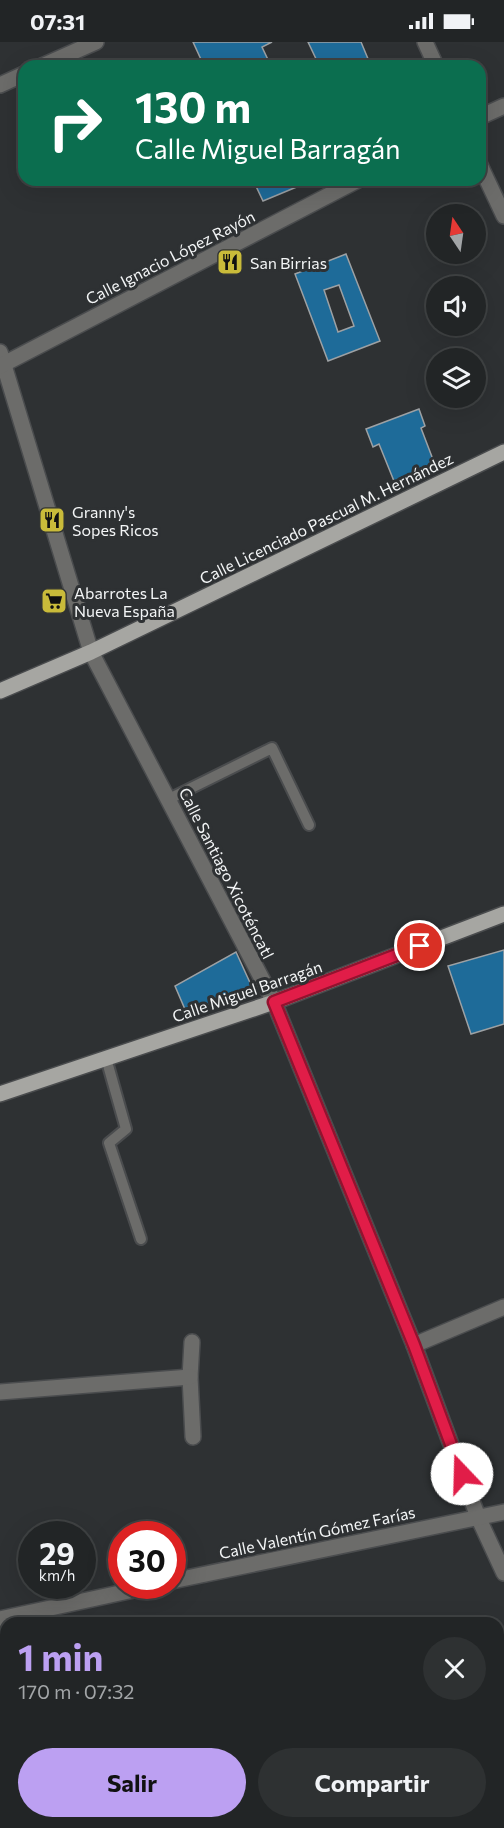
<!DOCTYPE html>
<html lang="es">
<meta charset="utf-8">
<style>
:root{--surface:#222526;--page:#2e3132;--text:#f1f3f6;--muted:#a2a5a7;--line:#3f4243;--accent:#bca0f2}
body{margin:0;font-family:Commissioner,sans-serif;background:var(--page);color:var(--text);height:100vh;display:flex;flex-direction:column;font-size:22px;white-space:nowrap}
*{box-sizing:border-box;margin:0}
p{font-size:20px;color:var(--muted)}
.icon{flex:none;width:33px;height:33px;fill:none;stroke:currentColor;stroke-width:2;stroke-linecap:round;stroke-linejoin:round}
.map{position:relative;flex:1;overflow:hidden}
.sheet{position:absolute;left:0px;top:1575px;width:504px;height:212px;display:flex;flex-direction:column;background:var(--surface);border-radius:18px 18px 0 0;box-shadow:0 6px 24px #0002,0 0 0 2px var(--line)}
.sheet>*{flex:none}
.guide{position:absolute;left:18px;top:18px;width:468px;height:126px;border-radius:18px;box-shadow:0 6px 24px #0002,0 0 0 2px var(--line);background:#0b6e4f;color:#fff;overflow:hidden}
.needle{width:39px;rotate:347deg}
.controls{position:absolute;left:426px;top:162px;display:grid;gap:12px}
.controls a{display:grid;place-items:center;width:60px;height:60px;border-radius:50%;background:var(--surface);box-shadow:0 6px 24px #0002,0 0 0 2px var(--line);font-size:30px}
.speed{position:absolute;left:18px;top:1479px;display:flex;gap:12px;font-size:30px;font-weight:700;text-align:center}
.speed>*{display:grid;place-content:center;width:78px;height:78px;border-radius:50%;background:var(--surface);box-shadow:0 6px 24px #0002,0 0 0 2px var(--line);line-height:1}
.speed small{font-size:15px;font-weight:400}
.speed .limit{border:9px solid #d22;background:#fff;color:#111}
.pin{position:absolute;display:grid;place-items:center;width:51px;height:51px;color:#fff;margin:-26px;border:3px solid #fff;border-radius:50%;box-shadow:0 2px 6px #0007}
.me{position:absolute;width:66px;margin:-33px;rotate:339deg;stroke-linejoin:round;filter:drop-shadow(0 0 4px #0008)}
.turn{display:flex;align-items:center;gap:21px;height:126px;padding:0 18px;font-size:27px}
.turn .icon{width:78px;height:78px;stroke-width:2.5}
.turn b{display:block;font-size:42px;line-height:51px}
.round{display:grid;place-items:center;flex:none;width:63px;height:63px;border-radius:32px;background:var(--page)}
.overview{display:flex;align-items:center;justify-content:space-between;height:102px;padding:0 18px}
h1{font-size:36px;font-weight:700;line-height:45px;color:var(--accent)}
.primary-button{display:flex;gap:12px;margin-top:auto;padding:12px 18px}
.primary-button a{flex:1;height:69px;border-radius:36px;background:var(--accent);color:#111;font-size:24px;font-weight:700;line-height:69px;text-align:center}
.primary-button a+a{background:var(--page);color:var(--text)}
.status{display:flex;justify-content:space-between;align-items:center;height:42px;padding:0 30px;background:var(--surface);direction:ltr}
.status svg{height:16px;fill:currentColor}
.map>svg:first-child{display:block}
.building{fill:#1e6b99;stroke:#9da1a4;stroke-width:1.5;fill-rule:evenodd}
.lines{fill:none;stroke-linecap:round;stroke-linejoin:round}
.lane-casing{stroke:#4a4c4e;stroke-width:14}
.street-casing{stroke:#4a4c4e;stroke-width:18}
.primary-casing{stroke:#4a4c4e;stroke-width:18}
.lane{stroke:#6c6c6a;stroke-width:10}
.street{stroke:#6c6c6a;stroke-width:15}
.primary{stroke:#a6a6a2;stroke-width:15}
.route-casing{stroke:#92132f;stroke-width:15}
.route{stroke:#e11d48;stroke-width:10}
.labels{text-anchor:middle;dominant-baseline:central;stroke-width:6;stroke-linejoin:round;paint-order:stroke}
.street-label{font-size:16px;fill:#f3f5f6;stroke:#2e3133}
.poi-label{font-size:16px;fill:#f3f5f6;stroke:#2e3133;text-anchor:start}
</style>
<div class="status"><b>07:31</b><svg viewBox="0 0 49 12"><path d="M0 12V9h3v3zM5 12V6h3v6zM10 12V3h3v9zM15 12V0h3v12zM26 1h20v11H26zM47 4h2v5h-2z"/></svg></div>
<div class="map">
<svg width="504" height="1786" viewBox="0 0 504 1786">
<rect width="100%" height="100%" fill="#2e3133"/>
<g class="building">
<path d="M193 0H272L262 5 271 24H204Z"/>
<path d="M308 0H361L371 24H311L318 21Z"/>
<path d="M253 138H297L299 144 263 159Z"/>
<path d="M346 212 380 299 328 319 295 232ZM339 243 354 284 338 290 324 248Z"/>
<path d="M419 367 425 384 421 386 437 428 396 444 379 402 373 405 366 387Z"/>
<path d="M504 908V982L471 992 448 924Z"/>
<path d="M236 910 252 945 187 972 175 944Z"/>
</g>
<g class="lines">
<g class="lane-casing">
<g id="lane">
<path d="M169 757 272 706 309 783"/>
<path d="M106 1016 126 1087 109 1101 141 1197"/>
<path d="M177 1780 178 1786"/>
</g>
</g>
<g class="street-casing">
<g id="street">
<path d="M425 0 436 24"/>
<path d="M42 24 96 0"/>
<path d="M0 43 24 32"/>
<path d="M480 75 504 64"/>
<path d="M480 123 504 174"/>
<path d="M0 310 91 610 274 960 414 1303 478 1475 504 1531"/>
<path d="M0 324 358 138"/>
<path d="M192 1300 190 1335 193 1395"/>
<path d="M414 1303 504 1265"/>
<path d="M0 1350 190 1335"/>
<path d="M172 1539 504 1470"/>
<path d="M0 1577 152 1544"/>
<path d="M0 1630 6 1659"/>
<path d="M29 1780 30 1786"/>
</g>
</g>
<g class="primary-casing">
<g id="primary">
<path d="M0 649 91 610 504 410"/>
<path d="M0 1052 274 960 504 872"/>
</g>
</g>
<use href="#lane" class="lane"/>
<use href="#street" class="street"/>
<use href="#primary" class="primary"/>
</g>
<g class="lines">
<g class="route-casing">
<path id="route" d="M420 904 274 960 414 1303 462 1432"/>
</g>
<use href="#route" class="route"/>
</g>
<defs>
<g id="restaurant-square" transform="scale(1.35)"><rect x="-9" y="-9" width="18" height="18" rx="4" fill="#c9bb3a" stroke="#2e3133"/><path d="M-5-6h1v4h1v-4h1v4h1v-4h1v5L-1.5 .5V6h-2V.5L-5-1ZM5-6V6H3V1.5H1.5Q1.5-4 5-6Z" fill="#111"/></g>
<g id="supermarket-square" transform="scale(1.35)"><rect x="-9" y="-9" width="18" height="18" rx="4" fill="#c9bb3a" stroke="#2e3133"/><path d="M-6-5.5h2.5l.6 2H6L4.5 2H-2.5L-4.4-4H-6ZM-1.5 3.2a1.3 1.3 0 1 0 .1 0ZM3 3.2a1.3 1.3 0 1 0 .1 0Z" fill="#111"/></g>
</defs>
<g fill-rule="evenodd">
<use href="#restaurant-square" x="230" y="220"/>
<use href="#restaurant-square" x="52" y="478"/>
<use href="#supermarket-square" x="54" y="559"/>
</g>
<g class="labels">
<g class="street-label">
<text transform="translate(170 215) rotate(-27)">Calle Ignacio López Rayón</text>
<text transform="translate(326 476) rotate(-26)">Calle Licenciado Pascual M. Hernández</text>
<text transform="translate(227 831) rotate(63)">Calle Santiago Xicoténcatl</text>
<text transform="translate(247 949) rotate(-19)">Calle Miguel Barragán</text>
<text transform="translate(317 1490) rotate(-12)">Calle Valentín Gómez Farías</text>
</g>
<g class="poi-label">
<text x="250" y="220">San Birrias</text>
<text x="72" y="469">Granny's<tspan x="72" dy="18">Sopes Ricos</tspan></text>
<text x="74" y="550">Abarrotes La<tspan x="74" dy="18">Nueva España</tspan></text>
</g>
</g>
</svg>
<div class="controls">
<a><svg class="needle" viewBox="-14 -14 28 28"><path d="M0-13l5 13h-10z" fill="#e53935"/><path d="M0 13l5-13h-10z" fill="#a2a5a7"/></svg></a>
<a><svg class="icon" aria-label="sound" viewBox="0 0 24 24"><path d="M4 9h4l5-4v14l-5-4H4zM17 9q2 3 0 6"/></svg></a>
<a><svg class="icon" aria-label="layers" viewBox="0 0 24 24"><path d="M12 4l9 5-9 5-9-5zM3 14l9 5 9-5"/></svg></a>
</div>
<div class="speed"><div>29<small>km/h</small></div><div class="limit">30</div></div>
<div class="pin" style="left:420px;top:904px;background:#d93025"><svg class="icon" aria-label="arrive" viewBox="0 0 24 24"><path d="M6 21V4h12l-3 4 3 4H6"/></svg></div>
<svg class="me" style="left:462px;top:1432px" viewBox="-20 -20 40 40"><circle r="19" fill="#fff"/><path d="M0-13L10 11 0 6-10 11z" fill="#e11d48"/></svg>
<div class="guide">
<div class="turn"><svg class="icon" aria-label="right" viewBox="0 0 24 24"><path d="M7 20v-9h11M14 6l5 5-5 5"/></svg><div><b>130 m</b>Calle Miguel Barragán</div></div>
</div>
<section class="sheet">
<div class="overview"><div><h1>1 min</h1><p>170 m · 07:32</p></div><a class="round"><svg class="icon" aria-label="close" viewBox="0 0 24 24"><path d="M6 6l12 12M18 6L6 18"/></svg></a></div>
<div class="primary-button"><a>Salir</a><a>Compartir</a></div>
</section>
</div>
